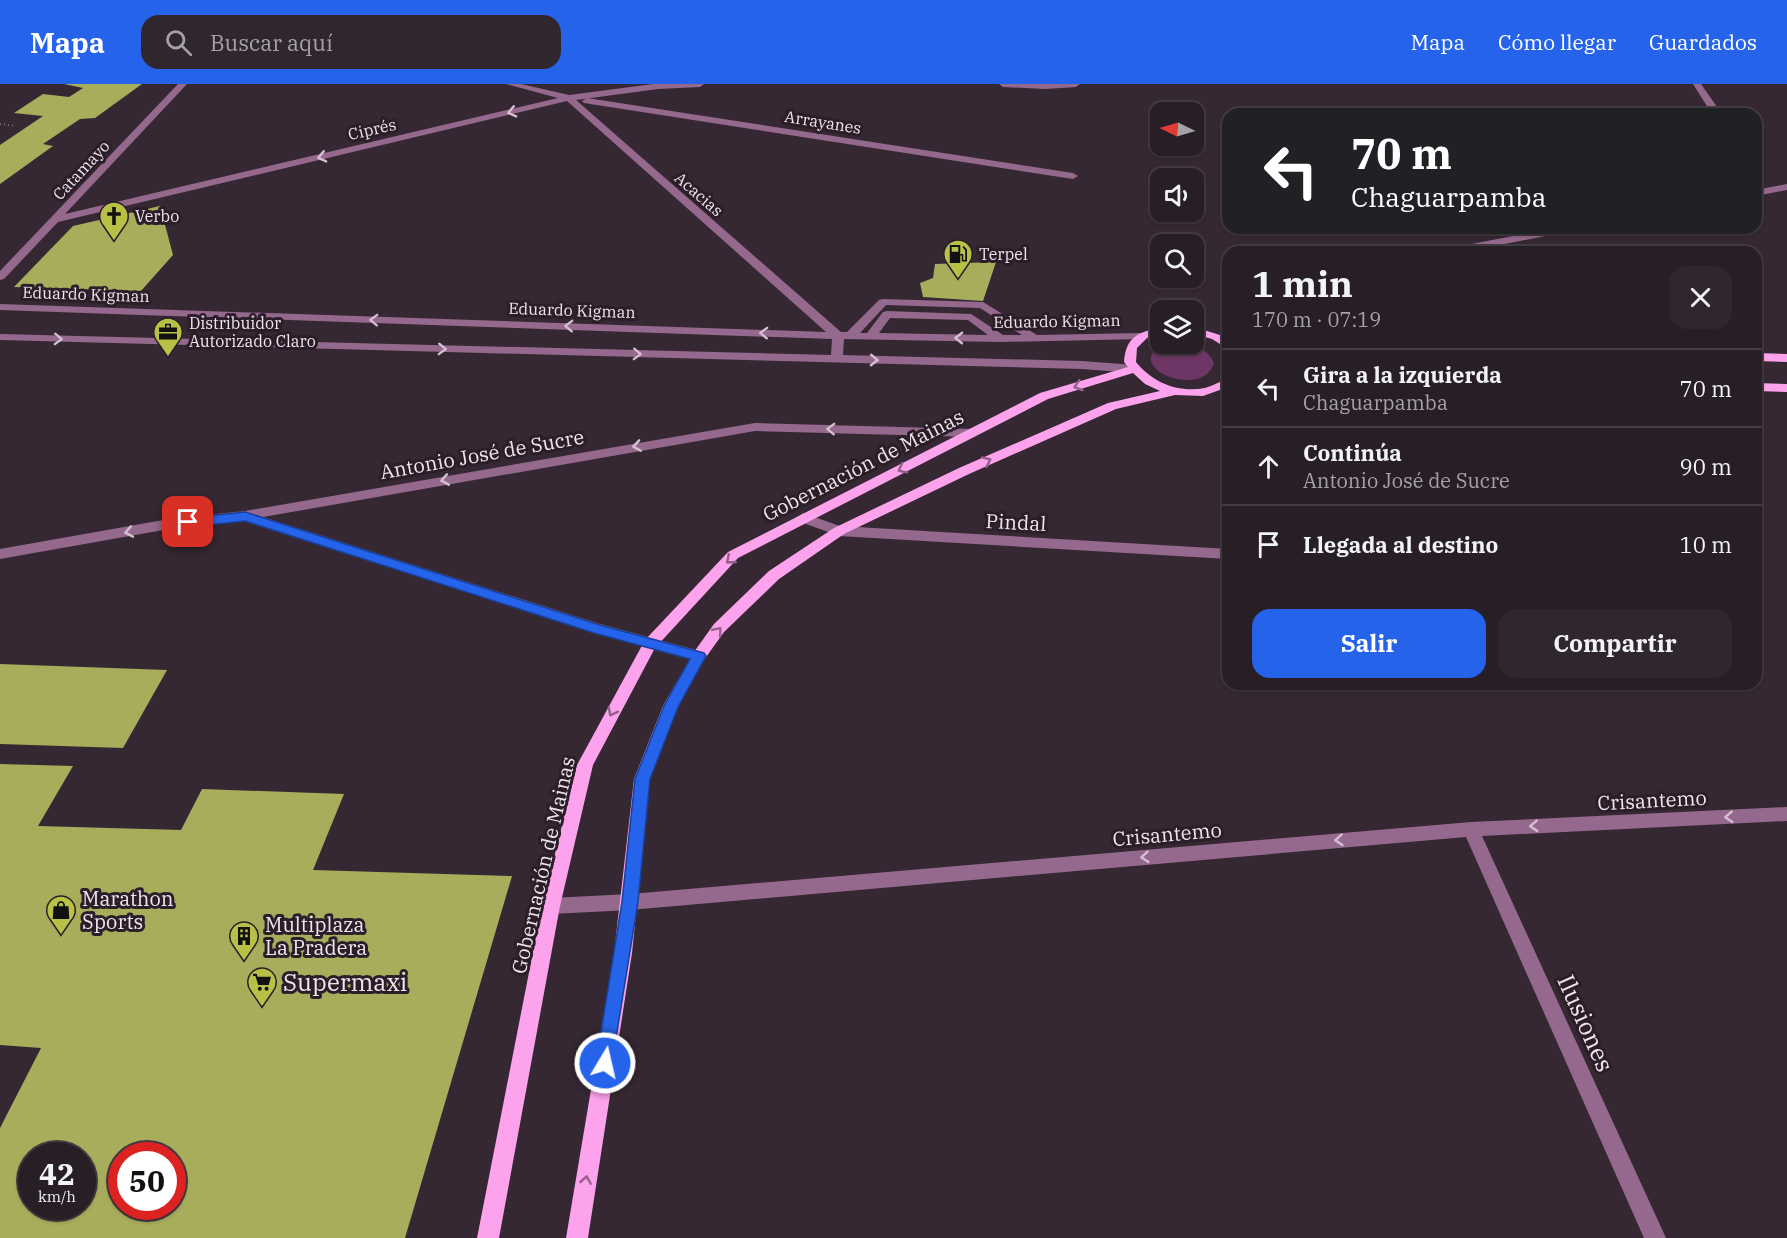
<!DOCTYPE html>
<html lang="es">
<meta charset="utf-8">
<style>
:root{--surface:#281e26;--page:#30272e;--text:#f1f3f6;--muted:#a5a2a7;--line:#443c43;--accent:#2563eb}
body{margin:0;font-family:"IBM Plex Serif",serif;background:var(--page);color:var(--text);height:100vh;display:flex;flex-direction:column;font-size:22px;white-space:nowrap}
*{box-sizing:border-box;margin:0}
p{font-size:20px;color:var(--muted)}
.icon{flex:none;width:33px;height:33px;fill:none;stroke:currentColor;stroke-width:2;stroke-linecap:round;stroke-linejoin:round}
.map{position:relative;flex:1;overflow:hidden}
.panel{position:absolute;left:1222px;top:162px;width:540px;height:444px;display:flex;flex-direction:column;background:var(--surface);border-radius:18px;box-shadow:0 2px 4px #0004,0 0 0 2px var(--line)}
.panel>*{flex:none}
.hud{position:absolute;left:1222px;top:24px;width:540px;height:126px;border-radius:18px;box-shadow:0 2px 4px #0004,0 0 0 2px var(--line);background:#202124;color:#fff;overflow:hidden}
.needle{width:39px;rotate:275deg}
.buttons{position:absolute;left:1150px;top:18px;display:grid;gap:12px}
.buttons a{display:grid;place-items:center;width:54px;height:54px;border-radius:12px;background:var(--surface);box-shadow:0 2px 4px #0004,0 0 0 2px var(--line);font-size:30px}
.speed{position:absolute;left:18px;top:1058px;display:flex;gap:12px;font-size:30px;font-weight:700;text-align:center}
.speed>*{display:grid;place-content:center;width:78px;height:78px;border-radius:50%;background:var(--surface);box-shadow:0 2px 4px #0004,0 0 0 2px var(--line);line-height:1}
.speed small{font-size:15px;font-weight:400}
.speed .limit{border:9px solid #d22;background:#fff;color:#111}
.pin{position:absolute;display:grid;place-items:center;width:51px;height:51px;color:#fff;margin:-26px;border-radius:12px;box-shadow:0 3px 9px #0006}
.me{position:absolute;width:66px;margin:-33px;rotate:9deg;stroke-linejoin:round;filter:drop-shadow(0 0 4px #0008)}
.turn{display:flex;align-items:center;gap:21px;height:126px;padding:0 30px;font-size:27px}
.turn .icon{width:78px;height:78px;stroke-width:2.5}
.turn b{display:block;font-size:42px;line-height:51px}
.round{display:grid;place-items:center;flex:none;width:63px;height:63px;border-radius:18px;background:var(--page)}
.summary{display:flex;align-items:center;justify-content:space-between;height:102px;padding:0 30px}
h1{font-size:36px;font-weight:700;line-height:45px}
.button{display:flex;gap:12px;margin-top:auto;padding:12px 30px}
.button a{flex:1;height:69px;border-radius:18px;background:var(--accent);color:#fff;font-size:24px;font-weight:700;line-height:69px;text-align:center}
.button a+a{background:var(--page);color:var(--text)}
ul{padding:0;list-style:none}
li{display:flex;align-items:center;gap:18px;height:78px;padding:0 30px;border-top:2px solid var(--line)}
li div{flex:1}
li b{display:block;font-size:22px}
li em{font-style:normal}
header{display:flex;align-items:center;gap:36px;box-sizing:border-box;height:84px;padding:0 30px;background:var(--accent);color:#fff}
header strong{font-size:28px}
nav{display:flex;gap:33px;margin-inline-start:auto;font-size:21px}
.search{width:420px;height:54px;background:var(--page);display:flex;align-items:center;gap:15px;box-sizing:border-box;padding:0 21px;border-radius:18px;color:var(--muted);font-size:22px}
.map>svg:first-child{display:block}
.green{fill:#6e3665}
.building{fill:#a7ad5b;fill-rule:evenodd}
.lines{fill:none;stroke-linecap:round;stroke-linejoin:round}
.path{stroke:#7c6f79;stroke-width:2;stroke-dasharray:1 3;stroke-linecap:butt}
.minor{fill:#95698d;fill-rule:evenodd}
.major{fill:#fda3ed;fill-rule:evenodd}
.oneway{stroke:#d4c0d0}
.oneway2{stroke:#94608b}
.route{fill:#2563eb;stroke:#184099;stroke-width:1.5}
.labels{text-anchor:middle;dominant-baseline:central;stroke-width:6;stroke-linejoin:round;paint-order:stroke}
.far-street-label{font-size:16px;fill:#efe5ed;stroke:#2c1e29}
.far-poi-label{font-size:16px;fill:#efe5ed;stroke:#2c1e29;text-anchor:start}
.street-label{font-size:20px;fill:#efe5ed;stroke:#2c1e29}
.poi-label{font-size:20px;fill:#efe5ed;stroke:#2c1e29;text-anchor:start}
.near-poi-label{font-size:24px;fill:#efe5ed;stroke:#2c1e29;text-anchor:start}
.near-street-label{font-size:24px;fill:#efe5ed;stroke:#2c1e29}
</style>
<header>
<strong>Mapa</strong>
<div class="search"><svg class="icon" aria-label="search" viewBox="0 0 24 24"><circle cx="10" cy="10" r="6"/><path d="M15 15l6 6"/></svg>Buscar aquí</div>
<nav><a>Mapa</a><a>Cómo llegar</a><a>Guardados</a></nav>
</header>
<div class="map">
<svg width="1787" height="1154" viewBox="0 0 1787 1154">
<rect width="100%" height="100%" fill="#362833"/>
<path class="green" d="M1161 260C1181 257 1204 258 1214 279 1203 316 1123 285 1161 260Z"/>
<g class="building">
<path d="M64 0H142L95 34 80 35 43 60 53 62 0 100V61L43 32 14 29 43 10 69 13 83 4Z"/>
<path d="M160 122 173 171 141 207 14 203 73 142Z"/>
<path d="M996 178 983 217 923 213 920 199 933 194 935 180Z"/>
<path d="M0 580 167 586 123 664 0 660Z"/>
<path d="M0 680 73 682 38 742 181 746 202 705 344 710 313 786 512 792 405 1154H0V1044L41 964 0 961ZM32 1071H82V1122H32ZM122 1071H172V1122H122Z"/>
</g>
<g class="lines">
<path class="path" d="M0 40 16 42"/>
<g class="minor">
<path d="M178 0H187L65 130 558 14 506 0H521L569 11 653 0H704L700 3 658 5 576 16 841 248H847L879 216 883 215 983 218 1037 251 1143 249 1149 252 1143 255 1000 258 844 255 843 271 1082 277 1134 281 1140 285 1134 289 1082 285 0 256V250L831 271 832 255 0 226V220L826 248 567 17 58 138 4 195 0 196V187ZM886 221 980 224 1022 251H1003L971 230 887 227 883 228 867 249H860ZM890 234 968 236 988 251 879 249Z"/>
<path d="M999 0H1080L1076 3 1045 5 1003 3Z"/>
<path d="M1693 0H1701L1722 30H1712Z"/>
<path d="M587 14 1073 89 1078 92 1073 95 584 19 582 17Z"/>
<path d="M1787 100V106L1756 112V106Z"/>
<path d="M1555 144H1576L1571 147 1463 168H1441L1446 165Z"/>
<path d="M755 339 973 345 979 349 973 353 755 347 263 433 600 540 704 568 706 572 704 576 699 578 599 550 244 437 169 445 0 475V465L169 435 245 427Z"/>
<path d="M803 429 840 442 1228 465V475L839 452 798 437 796 434Z"/>
<path d="M1787 723V737L1482 752 1666 1154H1644L1466 753 630 826 551 830 545 828 542 822 545 816 551 814 630 810 1471 738Z"/>
</g>
<g class="major">
<path d="M1161 243V250L1147 254 1137 264 1136 278C1153 299 1178 309 1205 304 1213 302 1220 297 1228 295V303L1203 312 1175 311 1116 325 969 390 844 450 779 495 724 548 704 576 678 623 650 695 632 869 588 1154H566L614 869 634 695 663 622 694 568 714 540 769 487 834 444 959 384 1108 319 1160 307 1145 300 1133 289 1048 315 738 474 655 564 593 681 560 822 499 1154H477L542 822 577 681 645 556 728 468 1040 309 1128 283 1124 278C1126 252 1138 249 1161 243Z"/>
<path d="M1194 243 1220 251 1228 257V265L1212 255 1194 250Z"/>
<path d="M1756 269 1787 270V278L1756 277Z"/>
<path d="M1756 299 1787 300V308L1756 307Z"/>
</g>
</g>
<defs><path id="oneway-chevron" d="M-2-3.5L2.5 0L-2 3.5" fill="none" stroke-width="1.6" stroke-linecap="round" stroke-linejoin="round" transform="scale(1.5)"/></defs>
<g class="oneway">
<use href="#oneway-chevron" transform="translate(512 28) rotate(167)"/>
<use href="#oneway-chevron" transform="translate(322 73) rotate(167)"/>
<use href="#oneway-chevron" transform="translate(374 236) rotate(-178)"/>
<use href="#oneway-chevron" transform="translate(569 242) rotate(-178)"/>
<use href="#oneway-chevron" transform="translate(764 249) rotate(-178)"/>
<use href="#oneway-chevron" transform="translate(959 254) rotate(-179)"/>
<use href="#oneway-chevron" transform="translate(58 255) rotate(2)"/>
<use href="#oneway-chevron" transform="translate(442 265) rotate(2)"/>
<use href="#oneway-chevron" transform="translate(637 270) rotate(2)"/>
<use href="#oneway-chevron" transform="translate(874 276) rotate(1)"/>
<use href="#oneway-chevron" transform="translate(831 345) rotate(-178)"/>
<use href="#oneway-chevron" transform="translate(637 362) rotate(171)"/>
<use href="#oneway-chevron" transform="translate(445 396) rotate(170)"/>
<use href="#oneway-chevron" transform="translate(129 448) rotate(170)"/>
<use href="#oneway-chevron" transform="translate(1729 733) rotate(177)"/>
<use href="#oneway-chevron" transform="translate(1534 742) rotate(177)"/>
<use href="#oneway-chevron" transform="translate(1339 756) rotate(175)"/>
<use href="#oneway-chevron" transform="translate(1145 773) rotate(175)"/>
</g>
<g class="oneway2">
<use href="#oneway-chevron" transform="translate(1078 302) rotate(163)"/>
<use href="#oneway-chevron" transform="translate(987 377) rotate(-24)"/>
<use href="#oneway-chevron" transform="translate(902 385) rotate(153)"/>
<use href="#oneway-chevron" transform="translate(730 476) rotate(139)"/>
<use href="#oneway-chevron" transform="translate(718 547) rotate(-50)"/>
<use href="#oneway-chevron" transform="translate(612 628) rotate(117)"/>
<use href="#oneway-chevron" transform="translate(586 1096) rotate(-81)"/>
</g>
<path class="route" d="M245 428 600 541 704 569 706 572 678 623 650 695 638 818 611 985 605 987 599 985 596 979 622 818 635 695 664 622 690 575 594 549 245 437 188 443 182 438 188 434Z"/>
<defs>
<g id="church-pin" transform="scale(1.5)"><path d="M0 17L-7.5 6A9.5 9.5 0 1 1 7.5 6Z" fill="#b9c046" stroke="#2c1e29"/><path d="M-1.2-6h2.4v3.5h3.3v2.4h-3.3V6h-2.4V-.1h-3.3v-2.4h3.3Z" fill="#111"/></g>
<g id="fuel-pin" transform="scale(1.5)"><path d="M0 17L-7.5 6A9.5 9.5 0 1 1 7.5 6Z" fill="#b9c046" stroke="#2c1e29"/><path d="M-5.5-6h7V0h2V4h1.3V-2.5L3-4.5l.8-.8L6-3V5H2.5V1h-1V6h-7ZM-4.2-4.7v3.2H.2V-4.7Z" fill="#111"/></g>
<g id="office-pin" transform="scale(1.5)"><path d="M0 17L-7.5 6A9.5 9.5 0 1 1 7.5 6Z" fill="#b9c046" stroke="#2c1e29"/><path d="M-6-3h4V-5.5h4V-3h4V5H-6ZM-1-4.5V-3h2v-1.5ZM-6 0V1H6V0Z" fill="#111"/></g>
<g id="shop-pin" transform="scale(1.5)"><path d="M0 17L-7.5 6A9.5 9.5 0 1 1 7.5 6Z" fill="#b9c046" stroke="#2c1e29"/><path d="M-5-2.5h2.3a2.7 3.5 0 0 1 5.4 0H5L5.5 6h-11ZM-1.5-2.5h3a1.5 2.3 0 0 0-3 0Z" fill="#111"/></g>
<g id="building-pin" transform="scale(1.5)"><path d="M0 17L-7.5 6A9.5 9.5 0 1 1 7.5 6Z" fill="#b9c046" stroke="#2c1e29"/><path d="M-4-6H4V6H1V3H-1V6H-4ZM-2.5-4.3h1.7v1.8h-1.7ZM.8-4.3h1.7v1.8H.8ZM-2.5-1h1.7V.8h-1.7ZM.8-1h1.7V.8H.8Z" fill="#111"/></g>
<g id="supermarket-pin" transform="scale(1.5)"><path d="M0 17L-7.5 6A9.5 9.5 0 1 1 7.5 6Z" fill="#b9c046" stroke="#2c1e29"/><path d="M-6-5.5h2.5l.6 2H6L4.5 2H-2.5L-4.4-4H-6ZM-1.5 3.2a1.3 1.3 0 1 0 .1 0ZM3 3.2a1.3 1.3 0 1 0 .1 0Z" fill="#111"/></g>
</defs>
<g fill-rule="evenodd">
<use href="#church-pin" x="114" y="132"/>
<use href="#fuel-pin" x="958" y="170"/>
<use href="#office-pin" x="168" y="248"/>
<use href="#shop-pin" x="61" y="826"/>
<use href="#building-pin" x="244" y="852"/>
<use href="#supermarket-pin" x="262" y="898"/>
</g>
<g class="labels">
<g class="far-street-label">
<text transform="translate(823 38) rotate(9)">Arrayanes</text>
<text transform="translate(372 45) rotate(-13)">Ciprés</text>
<text transform="translate(81 86) rotate(-47)">Catamayo</text>
<text transform="translate(699 110) rotate(41)">Acacias</text>
<text transform="translate(86 210) rotate(2)">Eduardo Kigman</text>
<text transform="translate(572 226) rotate(2)">Eduardo Kigman</text>
<text transform="translate(1057 237) rotate(-1)">Eduardo Kigman</text>
</g>
<g class="far-poi-label">
<text x="135" y="132">Verbo</text>
<text x="979" y="170">Terpel</text>
<text x="189" y="239">Distribuidor<tspan x="189" dy="18">Autorizado Claro</tspan></text>
</g>
<g class="street-label">
<text transform="translate(482 370) rotate(-10)">Antonio José de Sucre</text>
<text transform="translate(863 381) rotate(-27)">Gobernación de Mainas</text>
<text transform="translate(1016 438) rotate(3)">Pindal</text>
<text transform="translate(1652 716) rotate(-3)">Crisantemo</text>
<text transform="translate(1167 750) rotate(-5)">Crisantemo</text>
<text transform="translate(543 781) rotate(-77)">Gobernación de Mainas</text>
</g>
<g class="poi-label">
<text x="82" y="814">Marathon<tspan x="82" dy="23">Sports</tspan></text>
<text x="265" y="840">Multiplaza<tspan x="265" dy="23">La Pradera</tspan></text>
</g>
<g class="near-poi-label">
<text x="283" y="898">Supermaxi</text>
</g>
<g class="near-street-label">
<text transform="translate(1586 939) rotate(66)">Ilusiones</text>
</g>
</g>
</svg>
<div class="buttons">
<a><svg class="needle" viewBox="-14 -14 28 28"><path d="M0-13l5 13h-10z" fill="#e53935"/><path d="M0 13l5-13h-10z" fill="#a5a2a7"/></svg></a>
<a><svg class="icon" aria-label="sound" viewBox="0 0 24 24"><path d="M4 9h4l5-4v14l-5-4H4zM17 9q2 3 0 6"/></svg></a>
<a><svg class="icon" aria-label="search" viewBox="0 0 24 24"><circle cx="10" cy="10" r="6"/><path d="M15 15l6 6"/></svg></a>
<a><svg class="icon" aria-label="layers" viewBox="0 0 24 24"><path d="M12 4l9 5-9 5-9-5zM3 14l9 5 9-5"/></svg></a>
</div>
<div class="speed"><div>42<small>km/h</small></div><div class="limit">50</div></div>
<div class="pin" style="left:188px;top:438px;background:#d93025"><svg class="icon" aria-label="arrive" viewBox="0 0 24 24"><path d="M6 21V4h12l-3 4 3 4H6"/></svg></div>
<svg class="me" style="left:605px;top:979px" viewBox="-20 -20 40 40"><circle r="17" fill="#2563eb" stroke="#fff" stroke-width="3"/><path d="M0-11L8 9 0 5-8 9z" fill="#fff"/></svg>
<div class="hud">
<div class="turn"><svg class="icon" aria-label="left" viewBox="0 0 24 24"><path d="M17 20v-9H6M10 6l-5 5 5 5"/></svg><div><b>70 m</b>Chaguarpamba</div></div>
</div>
<section class="panel">
<div class="summary"><div><h1>1 min</h1><p>170 m · 07:19</p></div><a class="round"><svg class="icon" aria-label="close" viewBox="0 0 24 24"><path d="M6 6l12 12M18 6L6 18"/></svg></a></div>
<ul>
<li><svg class="icon" aria-label="left" viewBox="0 0 24 24"><path d="M17 20v-9H6M10 6l-5 5 5 5"/></svg><div><b>Gira a la izquierda</b><p>Chaguarpamba</p></div><em>70 m</em></li>
<li><svg class="icon" aria-label="ahead" viewBox="0 0 24 24"><path d="M12 20V5M6 11l6-6 6 6"/></svg><div><b>Continúa</b><p>Antonio José de Sucre</p></div><em>90 m</em></li>
<li><svg class="icon" aria-label="arrive" viewBox="0 0 24 24"><path d="M6 21V4h12l-3 4 3 4H6"/></svg><div><b>Llegada al destino</b></div><em>10 m</em></li>
</ul>
<div class="button"><a>Salir</a><a>Compartir</a></div>
</section>
</div>
